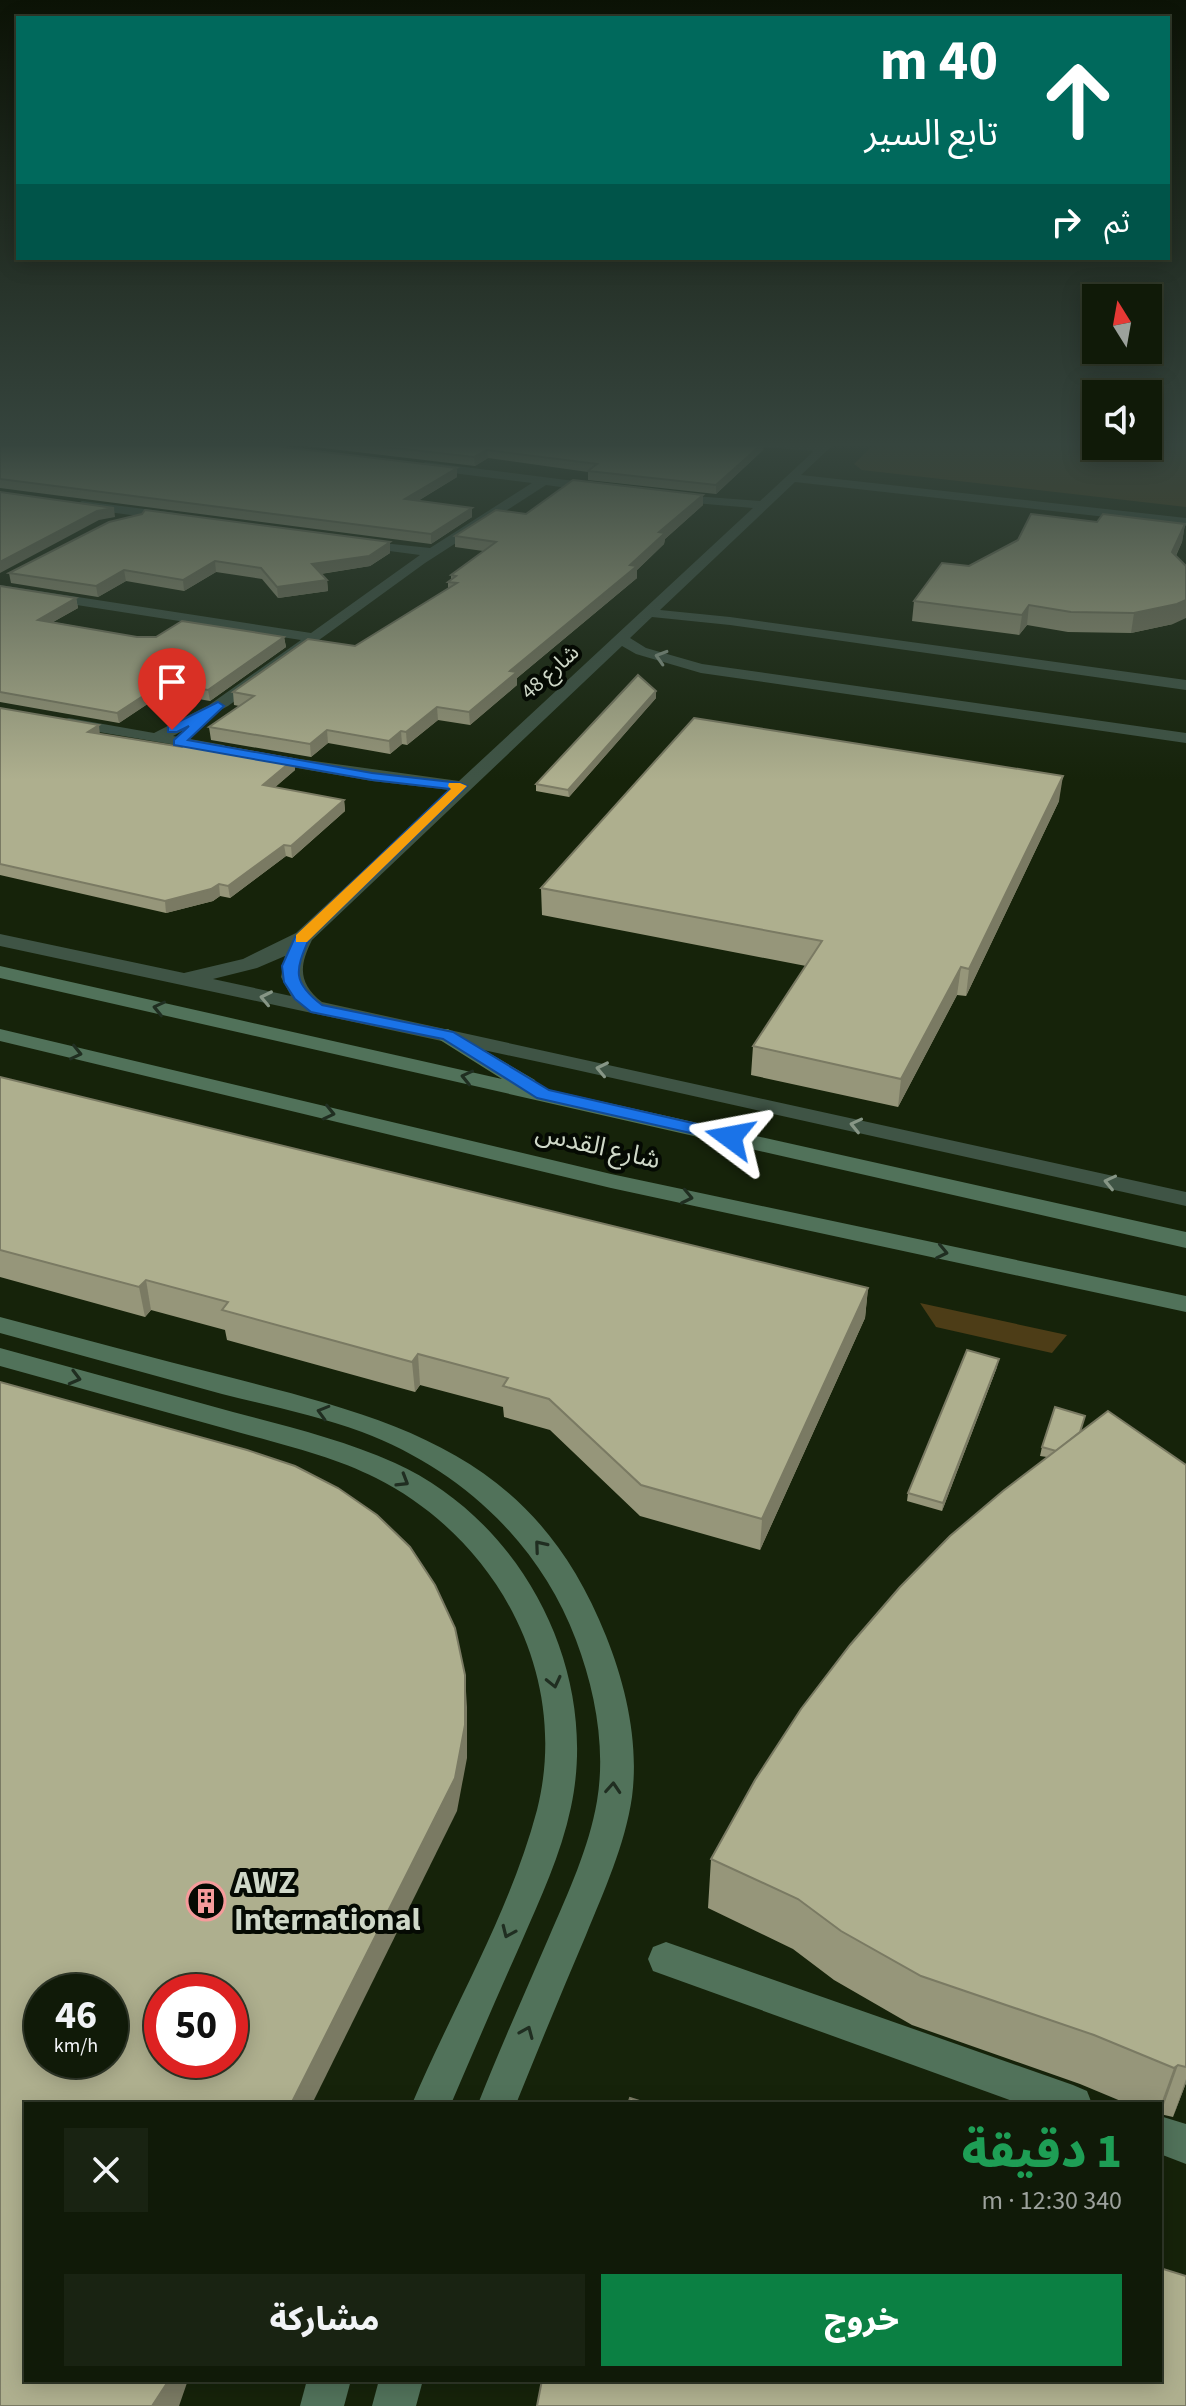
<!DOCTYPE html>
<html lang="ar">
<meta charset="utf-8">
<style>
:root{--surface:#101a08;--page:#192312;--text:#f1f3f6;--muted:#9ca19c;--line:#303829;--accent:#0b8043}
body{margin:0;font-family:"Source Sans 3","Noto Sans Arabic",sans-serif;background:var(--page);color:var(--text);direction:rtl;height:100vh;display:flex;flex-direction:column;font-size:30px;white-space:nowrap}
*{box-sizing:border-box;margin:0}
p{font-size:26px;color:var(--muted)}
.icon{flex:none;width:44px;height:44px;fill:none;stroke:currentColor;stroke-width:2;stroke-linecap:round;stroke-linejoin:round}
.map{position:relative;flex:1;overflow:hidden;direction:ltr}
.side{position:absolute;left:24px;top:2102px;width:1138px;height:280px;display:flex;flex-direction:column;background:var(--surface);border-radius:0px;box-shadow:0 4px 20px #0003,0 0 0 2px var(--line);direction:rtl}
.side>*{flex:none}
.hud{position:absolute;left:16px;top:16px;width:1154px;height:244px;border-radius:0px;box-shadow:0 4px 20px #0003,0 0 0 2px var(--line);direction:rtl;background:#00695c;color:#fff;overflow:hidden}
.needle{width:52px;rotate:349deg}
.tools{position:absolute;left:1082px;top:284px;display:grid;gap:16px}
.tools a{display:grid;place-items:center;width:80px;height:80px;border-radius:0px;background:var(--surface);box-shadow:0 4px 20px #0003,0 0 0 2px var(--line);font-size:40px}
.speed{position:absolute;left:24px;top:1974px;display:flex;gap:16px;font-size:40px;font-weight:700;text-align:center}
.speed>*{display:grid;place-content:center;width:104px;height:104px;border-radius:50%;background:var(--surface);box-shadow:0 4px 20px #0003,0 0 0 2px var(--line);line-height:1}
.speed small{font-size:20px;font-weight:400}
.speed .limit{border:12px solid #d22;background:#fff;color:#111}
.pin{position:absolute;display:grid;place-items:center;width:68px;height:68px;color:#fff;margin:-82px -34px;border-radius:50% 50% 50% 0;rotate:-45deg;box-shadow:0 0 8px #0007}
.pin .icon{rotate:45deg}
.me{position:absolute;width:88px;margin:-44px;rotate:283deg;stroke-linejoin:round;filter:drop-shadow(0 0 6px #0008)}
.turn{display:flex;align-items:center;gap:28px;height:168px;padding:0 40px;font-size:36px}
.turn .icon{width:104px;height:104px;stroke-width:2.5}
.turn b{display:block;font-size:56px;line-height:68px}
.then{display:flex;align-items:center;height:76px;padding:0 40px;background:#0003;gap:16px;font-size:30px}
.round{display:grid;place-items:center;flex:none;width:84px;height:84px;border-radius:0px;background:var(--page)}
.headline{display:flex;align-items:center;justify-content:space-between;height:136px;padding:0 40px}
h1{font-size:48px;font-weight:800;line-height:60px;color:#1e9e55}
.cta{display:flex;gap:16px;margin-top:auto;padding:16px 40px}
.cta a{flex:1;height:92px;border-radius:0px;background:var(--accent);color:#fff;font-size:32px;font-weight:800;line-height:92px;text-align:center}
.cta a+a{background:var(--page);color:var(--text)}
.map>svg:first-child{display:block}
.green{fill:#4d3d17}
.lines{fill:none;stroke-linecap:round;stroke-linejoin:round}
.street{fill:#3f5445;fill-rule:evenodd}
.secondary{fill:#51725a;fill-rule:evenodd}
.wall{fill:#96967a}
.shaded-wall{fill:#7a7a63}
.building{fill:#aeaf8e;stroke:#7a7a63;stroke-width:2;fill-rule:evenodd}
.oneway{stroke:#879686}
.oneway2{stroke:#202e21}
.route{fill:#1a73e8;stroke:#114b97;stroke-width:2}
.slow{fill:#f59e0b}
.labels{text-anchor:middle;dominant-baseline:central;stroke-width:8;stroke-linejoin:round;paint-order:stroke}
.far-street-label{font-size:22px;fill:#cfd8c8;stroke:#050a03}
.street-label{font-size:26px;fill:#cfd8c8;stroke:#050a03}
.near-poi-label{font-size:32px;font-weight:bold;fill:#cfd8c8;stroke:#050a03;text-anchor:start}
</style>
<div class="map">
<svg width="1186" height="2406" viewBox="0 0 1186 2406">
<rect width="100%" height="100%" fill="#16230a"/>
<g class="green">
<path d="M875 443H1096V446H1148V443H1186V507L862 470 854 464Z"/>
<path d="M920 1303 1067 1335 1052 1353 936 1327Z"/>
</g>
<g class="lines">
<g class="street">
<path d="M741 443H835L801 475 1186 518V526L795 482 660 610 730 617 1186 680V690L730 625 652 617 630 638 646 648 702 664 1186 733V743L701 673 636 654 622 646 312 940C299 966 298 983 322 1002L1186 1192V1206L572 1069 0 946V934L184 973 243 959 296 933 450 790 372 781 262 762 256 761 254 757 256 753 459 781 753 508 671 501 665 497 667 494 760 501 814 451 747 446ZM285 956 281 977 291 996 213 979 257 968Z"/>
<path d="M425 462 598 484 604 488 598 492 546 485 425 563 228 706 173 736 224 745 226 749 224 753 63 726V720L69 718 154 733 209 705 301 640 0 593V585L311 633 420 555 359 547 352 543 354 540 430 548 532 483 421 469 419 466Z"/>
<path d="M82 501 176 513 182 517 176 521 78 508 76 505Z"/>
</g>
<g class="secondary">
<path d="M0 966 502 1079 440 1040 437 1035 440 1030 448 1029 535 1080 537 1087 1186 1232V1248L0 978Z"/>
<path d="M0 1029 611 1174 1186 1296V1312L611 1188 0 1041Z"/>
<path d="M0 1317C77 1337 153 1358 229 1377 401 1421 534 1455 606 1636 626 1686 639 1743 632 1797 625 1845 604 1891 586 1935 562 1991 539 2047 516 2104H478C500 2048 525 1993 549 1937 568 1893 589 1848 597 1801 606 1748 595 1690 576 1640 539 1542 460 1469 362 1432 316 1415 269 1406 222 1394 148 1374 74 1353 0 1333Z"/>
<path d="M0 1348C78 1369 156 1391 233 1412 287 1426 344 1440 395 1463 523 1521 600 1671 571 1807 561 1855 540 1899 521 1943 497 1997 474 2050 451 2104H412C453 2007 510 1912 537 1810 571 1675 497 1539 376 1478 334 1456 273 1442 227 1429 151 1408 76 1387 0 1366Z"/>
<path d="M666 1942 1073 2085 1087 2091 1092 2104H1021L653 1971 648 1959 653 1947Z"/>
<path d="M1160 2116 1186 2124V2164L1160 2154Z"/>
<path d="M307 2380H351L344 2406H300Z"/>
<path d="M379 2380H423L416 2406H372Z"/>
</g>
</g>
<g class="wall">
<path d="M0 443 457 468V477L418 501 472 517 431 544 0 488Z"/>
<path d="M281 443H764L763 450 716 494 588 480V472L488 458 475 466Z"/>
<path d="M703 495V505L665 539 664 544 637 570V578L517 678V685L470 725 438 720 407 745 402 744 390 754 328 743 311 757 211 740 209 727 239 706 234 705 233 692 355 646 448 589V582L451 579V575L483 551 455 547V536L526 514Z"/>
<path d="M1097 522 1185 524 1182 542 1176 556 1173 624 1131 633 1068 632 1027 625 1019 635 912 621 914 601 969 566Z"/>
<path d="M390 542V553L370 566 321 574 327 580 328 591 278 598 262 579 216 572 184 591 126 581 98 597 11 583 9 573Z"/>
<path d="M0 586 76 598 78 608 53 622 137 637H284L286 647 210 701 164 693 119 723 0 702Z"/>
<path d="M656 691V698L569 797 536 791V784Z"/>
<path d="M0 708 100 734 182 747 294 759 295 770 275 787 344 800 345 811 292 858 286 856 230 898 220 896 213 901 166 913 0 875Z"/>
<path d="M1059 801 966 996 957 995 898 1107 751 1075 753 1046 806 966 542 915 541 888Z"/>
<path d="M0 1077 868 1288 865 1318 760 1550 640 1516 550 1430 504 1417 503 1407 420 1385 415 1392 227 1340 225 1330 151 1310 145 1317 0 1277Z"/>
<path d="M997 1367 942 1511 907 1501 908 1493Z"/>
<path d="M1081 1432 1186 1465V2083L1173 2117 1160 2114V2104H1128L1080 2084 912 2025 834 1980 793 1949 708 1908 711 1859 1047 1457 1040 1456 1042 1447Z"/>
</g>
<g class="shaded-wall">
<path d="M763 443H764L763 450 716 494V485Z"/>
<path d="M487 450 488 458 475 466 474 457Z"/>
<path d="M457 468V477L406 508 405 499Z"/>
<path d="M703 495V505L665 539 664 544 637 570V578L517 678V685L470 725 469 712 510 671 659 532Z"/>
<path d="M114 508 115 517 99 520 0 573V562L97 511Z"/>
<path d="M472 508V517L431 544V534Z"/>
<path d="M1185 524 1182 542 1168 571 1172 552Z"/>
<path d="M390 542V553L370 566 313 575 312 564Z"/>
<path d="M215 561 216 572 184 591 183 580Z"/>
<path d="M124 570 126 581 98 597 96 586Z"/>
<path d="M327 580 328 591 278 598 277 587Z"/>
<path d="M76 598 78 608 39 630 38 620Z"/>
<path d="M1186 600V618L1173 624 1131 633 1134 613Z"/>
<path d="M1029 605 1027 625 1019 635 1022 615Z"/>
<path d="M284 637 286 647 210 701 208 690Z"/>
<path d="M163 683 164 693 119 723 117 713Z"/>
<path d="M656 691V698L569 797 568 790Z"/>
<path d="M437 707 438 720 407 745 406 732Z"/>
<path d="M99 725 100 736 88 732Z"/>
<path d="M327 730 328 743 311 757 310 744Z"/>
<path d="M401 731 402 744 390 754 389 741Z"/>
<path d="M294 759 295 770 265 796 263 785Z"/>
<path d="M1063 776 1059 801 966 996 969 969Z"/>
<path d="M344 800 345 811 292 858 291 846Z"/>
<path d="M284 845 286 856 230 898 228 886Z"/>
<path d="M219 884 220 896 213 901 166 913 165 901Z"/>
<path d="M961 967 957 995 898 1107 901 1079Z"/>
<path d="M146 1280 151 1310 145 1317 139 1287Z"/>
<path d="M868 1288 865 1318 760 1550 762 1519Z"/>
<path d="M418 1354 420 1385 415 1392 412 1362Z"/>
<path d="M999 1359 997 1367 942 1511 943 1503Z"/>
<path d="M465 1675 467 1707V1758L457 1811 312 2104H291Z"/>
<path d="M1178 2065 1161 2113 1160 2114V2107L1174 2068Z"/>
<path d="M1186 2079V2083L1173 2117Z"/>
<path d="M169 2380H188L179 2406H152Z"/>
</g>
<g class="building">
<path d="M0 443H249L457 468 405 499 472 508 431 534 0 479Z"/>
<path d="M350 443H763L716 485 588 471 597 464 487 450 474 457Z"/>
<path d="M573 480 703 495 659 532 665 533 630 565 637 566 510 671 517 672 469 712 437 707 406 732 401 731 389 741 327 730 310 744 209 727 254 696 233 692 308 639 355 646 457 583 448 582 456 576 451 575 496 542 455 536 496 510 526 514Z"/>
<path d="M0 492 114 508 97 511 0 562Z"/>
<path d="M145 510 390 542 369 556 312 564 327 580 277 587 261 568 215 561 183 580 124 570 96 586 9 573 109 522 142 514Z"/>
<path d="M1031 514 1097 522 1103 514 1185 524 1172 552 1186 566V600L1177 604 1134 613 1071 612 1029 605 1022 615 914 601 942 563 969 566 1018 540Z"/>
<path d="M0 586 76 598 38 620 137 637H156L182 621 284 637 208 690 163 683 117 713 0 692Z"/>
<path d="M638 675 656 691 568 790 536 784Z"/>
<path d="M0 708 99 725 88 732 182 747 191 741 294 759 263 785 344 800 291 846 284 845 228 886 219 884 211 889 165 901 0 864Z"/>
<path d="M694 718 1063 776 969 969 961 967 901 1079 753 1046 822 941 541 888Z"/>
<path d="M0 1077 868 1288 762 1519 641 1485 549 1399 503 1386 508 1378 418 1354 412 1362 222 1310 228 1302 146 1280 139 1287 0 1250Z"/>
<path d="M967 1350 999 1359 943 1503 908 1493Z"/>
<path d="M0 1382 247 1450 295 1466 338 1488 377 1515 410 1547 435 1585 455 1628 465 1675V1725L455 1778 291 2104H26V2380H169L152 2406H0ZM42 1992H110V2060H42ZM162 1992H230V2060H162Z"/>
<path d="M1055 1407 1085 1416 1080 1432 1056 1451 1042 1447Z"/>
<path d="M1108 1411 1186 1465V2067L1178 2065 1174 2068 1094 2035 921 1976 841 1931 798 1899 711 1859 755 1780 801 1709 850 1645 900 1587 950 1536 1003 1491Z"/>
<path d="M630 2098 649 2104H628Z"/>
<path d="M1160 2268 1186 2276V2406H537L542 2380H1160Z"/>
</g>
<defs><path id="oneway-chevron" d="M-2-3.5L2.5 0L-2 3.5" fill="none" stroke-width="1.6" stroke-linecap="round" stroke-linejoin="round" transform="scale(2)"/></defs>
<g class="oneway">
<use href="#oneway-chevron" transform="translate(661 657) rotate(-163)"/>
<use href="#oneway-chevron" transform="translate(266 998) rotate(-168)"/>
<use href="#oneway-chevron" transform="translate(602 1069) rotate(-168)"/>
<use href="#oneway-chevron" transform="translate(856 1125) rotate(-167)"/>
<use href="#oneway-chevron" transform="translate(1110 1182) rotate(-167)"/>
</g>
<g class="oneway2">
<use href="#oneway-chevron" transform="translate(159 1008) rotate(-167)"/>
<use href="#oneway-chevron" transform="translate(76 1053) rotate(13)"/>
<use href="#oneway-chevron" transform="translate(467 1077) rotate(-167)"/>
<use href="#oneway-chevron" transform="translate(329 1113) rotate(13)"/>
<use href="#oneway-chevron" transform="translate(687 1197) rotate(12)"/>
<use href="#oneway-chevron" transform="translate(942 1252) rotate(12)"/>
<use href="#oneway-chevron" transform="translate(75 1378) rotate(15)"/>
<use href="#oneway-chevron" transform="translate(323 1412) rotate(-164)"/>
<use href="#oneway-chevron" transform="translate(403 1481) rotate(31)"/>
<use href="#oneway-chevron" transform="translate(540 1546) rotate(-130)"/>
<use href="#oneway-chevron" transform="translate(554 1682) rotate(77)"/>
<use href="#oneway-chevron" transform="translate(613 1788) rotate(-86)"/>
<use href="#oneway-chevron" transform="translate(508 1932) rotate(114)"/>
<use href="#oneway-chevron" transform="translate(527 2032) rotate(-67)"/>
</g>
<linearGradient id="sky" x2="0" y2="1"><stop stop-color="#0c1306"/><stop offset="0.57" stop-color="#36453e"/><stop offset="1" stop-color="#36453e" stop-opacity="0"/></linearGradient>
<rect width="1186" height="780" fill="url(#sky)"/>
<path class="route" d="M218 702 224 706 222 708 188 740 372 773 460 783 467 786 309 939C295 971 292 982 322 1005L453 1032 549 1090 736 1133 739 1137 736 1141 730 1142 537 1098 443 1039 311 1012 295 999 284 982 282 966 295 937 450 789 372 780 174 745V740L189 726 177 732H168V727Z"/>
<path class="slow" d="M449 783H460L467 786 307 942H296V935L451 789 448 786Z"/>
<defs>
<g id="building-ring" transform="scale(2)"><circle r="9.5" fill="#050a03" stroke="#f59b9b" stroke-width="1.5"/><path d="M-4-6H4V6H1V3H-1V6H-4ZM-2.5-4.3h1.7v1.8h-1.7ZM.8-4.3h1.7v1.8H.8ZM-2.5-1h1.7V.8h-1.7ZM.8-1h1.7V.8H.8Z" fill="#f59b9b"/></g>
</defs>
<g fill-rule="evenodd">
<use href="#building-ring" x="206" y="1901"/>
</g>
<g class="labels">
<g class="far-street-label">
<text transform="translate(550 672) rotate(-42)">شارع 48</text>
</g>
<g class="street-label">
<text transform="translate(598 1146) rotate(13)">شارع القدس</text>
</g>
<g class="near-poi-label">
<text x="234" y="1883">AWZ<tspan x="234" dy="37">International</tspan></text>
</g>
</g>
</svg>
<div class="tools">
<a><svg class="needle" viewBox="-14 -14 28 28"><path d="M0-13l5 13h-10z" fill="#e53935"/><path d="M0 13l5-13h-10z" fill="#9ca19c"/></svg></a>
<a><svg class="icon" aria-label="sound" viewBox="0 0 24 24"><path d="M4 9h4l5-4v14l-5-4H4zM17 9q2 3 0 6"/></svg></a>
</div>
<div class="speed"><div>46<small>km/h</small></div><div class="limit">50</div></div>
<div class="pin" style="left:172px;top:730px;background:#d93025"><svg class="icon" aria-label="arrive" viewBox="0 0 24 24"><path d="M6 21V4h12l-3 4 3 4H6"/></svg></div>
<svg class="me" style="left:730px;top:1137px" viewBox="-20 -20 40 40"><path d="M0-17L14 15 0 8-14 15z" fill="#1a73e8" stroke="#fff" stroke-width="4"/></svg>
<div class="hud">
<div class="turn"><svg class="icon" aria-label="ahead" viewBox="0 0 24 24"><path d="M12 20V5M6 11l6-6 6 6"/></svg><div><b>40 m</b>تابع السير</div></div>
<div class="then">ثم<svg class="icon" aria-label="right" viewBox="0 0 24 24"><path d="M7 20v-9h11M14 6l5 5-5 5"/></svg></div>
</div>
<section class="side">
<div class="headline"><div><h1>1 دقيقة</h1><p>340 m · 12:30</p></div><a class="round"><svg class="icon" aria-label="close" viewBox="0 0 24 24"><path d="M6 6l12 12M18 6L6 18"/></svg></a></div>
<div class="cta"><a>خروج</a><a>مشاركة</a></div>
</section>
</div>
